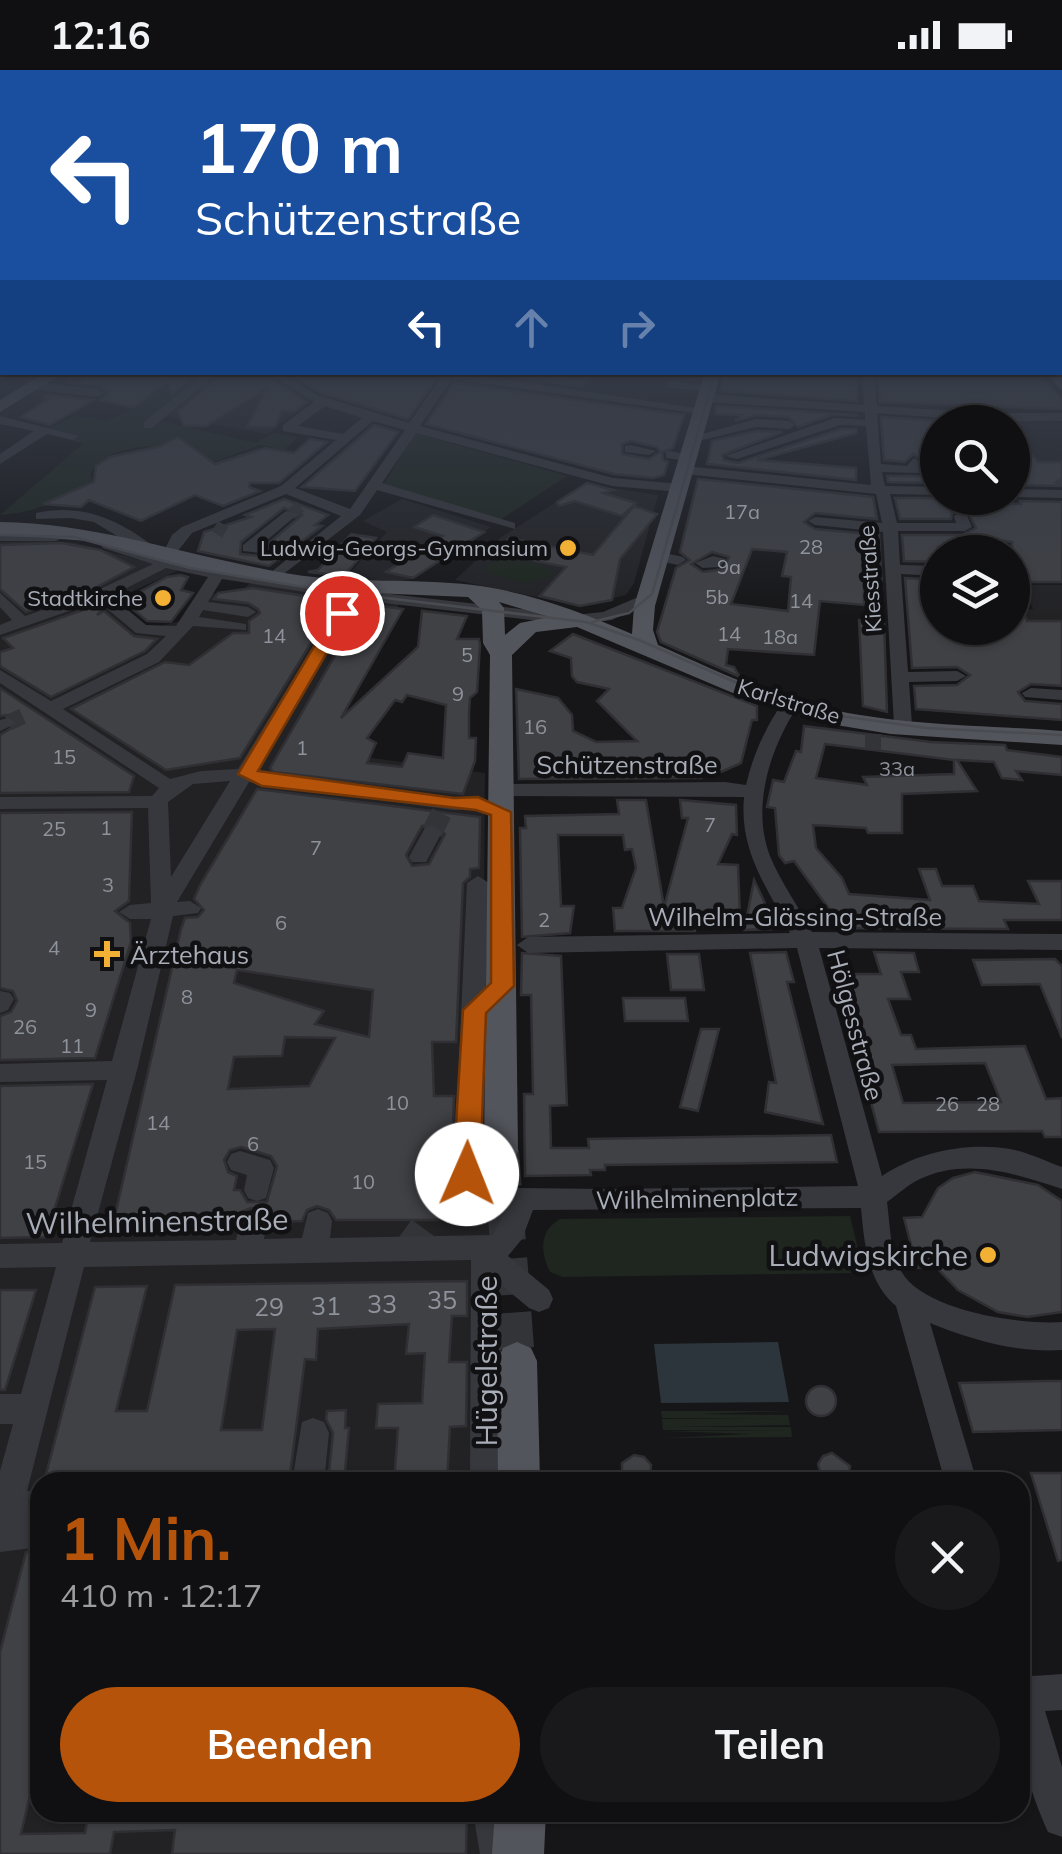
<!DOCTYPE html>
<html lang="de">
<meta charset="utf-8">
<style>
:root{--surface:#101012;--page:#19191b;--text:#f1f3f6;--muted:#9c9d9f;--line:#303032;--accent:#b45309}
body{margin:0;font-family:Mulish,sans-serif;background:var(--page);color:var(--text);height:100vh;display:flex;flex-direction:column;font-size:38px;white-space:nowrap}
*{box-sizing:border-box;margin:0}
p{font-size:32px;color:var(--muted)}
.icon{flex:none;width:55px;height:55px;fill:none;stroke:currentColor;stroke-width:2;stroke-linecap:round;stroke-linejoin:round}
.map{position:relative;flex:1;overflow:hidden}
.details{position:absolute;left:30px;top:1402px;width:1000px;height:350px;display:flex;flex-direction:column;background:var(--surface);border-radius:30px;box-shadow:0 2px 8px #0004,0 0 0 2px var(--line)}
.details>*{flex:none}
.hud{position:absolute;left:0px;top:0px;width:1062px;height:305px;box-shadow:0 2px 8px #0004,0 0 0 2px var(--line);background:#1a4fa0;color:#fff;overflow:hidden}
.tools{position:absolute;left:920px;top:335px;display:grid;gap:20px}
.tools a{display:grid;place-items:center;width:110px;height:110px;border-radius:50%;background:var(--surface);box-shadow:0 2px 8px #0004,0 0 0 2px var(--line);font-size:50px}
.pin{position:absolute;display:grid;place-items:center;width:85px;height:85px;color:#fff;margin:-42px;border:5px solid #fff;border-radius:50%;box-shadow:0 2px 10px #0007}
.me{position:absolute;width:110px;margin:-55px;rotate:1deg;stroke-linejoin:round;filter:drop-shadow(0 0 8px #0008)}
.turn{display:flex;align-items:center;gap:35px;height:210px;padding:0 30px;font-size:45px}
.turn .icon{width:130px;height:130px;stroke-width:2.5}
.turn b{display:block;font-size:70px;line-height:85px}
.lanes{display:flex;align-items:center;height:95px;padding:0 30px;background:#0003;justify-content:center;gap:50px;direction:ltr}
.lanes .off{opacity:.35}
.round{display:grid;place-items:center;flex:none;width:105px;height:105px;border-radius:52px;background:var(--page)}
.head{display:flex;align-items:center;justify-content:space-between;height:170px;padding:0 30px}
h1{font-size:60px;font-weight:700;line-height:75px;color:var(--accent)}
.action{display:flex;gap:20px;margin-top:auto;padding:20px 30px}
.action a{flex:1;height:115px;border-radius:60px;background:var(--accent);color:#fff;font-size:40px;font-weight:700;line-height:115px;text-align:center}
.action a+a{background:var(--page);color:var(--text)}
.status{display:flex;justify-content:space-between;align-items:center;height:70px;padding:0 50px;background:var(--surface);direction:ltr}
.status svg{height:28px;fill:currentColor}
.map>svg:first-child{display:block}
.built{fill:#222225}
.green{fill:#1e261f}
.water{fill:#2c353c}
.building{fill:#404145;stroke:#303034;stroke-width:2.5;fill-rule:evenodd}
.lines{fill:none;stroke-linecap:round;stroke-linejoin:round}
.minor-tunnel-far3{stroke:#333438;stroke-width:12;stroke-dasharray:12 6;stroke-linecap:butt}
.minor-tunnel-far2{stroke:#333438;stroke-width:16;stroke-dasharray:16 9;stroke-linecap:butt}
.minor-tunnel-far1{stroke:#333438;stroke-width:21;stroke-dasharray:21 10;stroke-linecap:butt}
.minor-tunnel{stroke:#333438;stroke-width:28;stroke-dasharray:28 14;stroke-linecap:butt}
.major-tunnel{stroke:#333438;stroke-width:36;stroke-dasharray:36 18;stroke-linecap:butt}
.minor{fill:#37383d;fill-rule:evenodd}
.major{fill:#53555c;fill-rule:evenodd}
.tram{stroke:#4a4c52;stroke-width:2.5}
.route{fill:#b45309;stroke:#753606;stroke-width:2.5}
.poi-dot{fill:#f2b134;stroke:#111113;stroke-width:4}
.labels{text-anchor:middle;dominant-baseline:central;stroke-width:9;stroke-linejoin:round;paint-order:stroke}
.number-label{font-size:20px;fill:#8e929b}
.far-poi-label{font-size:22px;fill:#a8adb8;stroke:#111113;text-anchor:end}
.far-street-label{font-size:22px;fill:#a8adb8;stroke:#111113}
.street-label{font-size:25px;fill:#a8adb8;stroke:#111113}
.poi-label{font-size:25px;fill:#a8adb8;stroke:#111113;text-anchor:start}
.near-number-label{font-size:25px;fill:#8e929b}
.near-street-label{font-size:30px;fill:#a8adb8;stroke:#111113}
.near-poi-label{font-size:30px;fill:#a8adb8;stroke:#111113;text-anchor:end}
</style>
<div class="status"><b>12:16</b><svg viewBox="0 0 49 12"><path d="M0 12V9h3v3zM5 12V6h3v6zM10 12V3h3v9zM15 12V0h3v12zM26 1h20v11H26zM47 4h2v5h-2z"/></svg></div>
<div class="map">
<svg width="1062" height="1784" viewBox="0 0 1062 1784">
<rect width="100%" height="100%" fill="#161618"/>
<g class="built">
<path d="M217 303H266L310 330 267 364 162 346Z"/>
<path d="M945 349 1062 352V392H1013L1012 352H946Z"/>
<path d="M585 414 658 425 634 513 626 525 580 536 455 510 500 468Z"/>
<path d="M402 429 491 457 409 510 385 514 347 506 387 462 363 451Z"/>
<path d="M51 471 76 473 179 500 133 521 120 542 137 555 157 557 185 550 204 524 241 522 251 512 399 534 327 682 485 703 483 963 495 1261 501 1297V1412H40V1742L502 1743V1784H0V472Z"/>
<path d="M1021 515H1062V596L1019 562 1013 540 1033 539Z"/>
</g>
<g class="green">
<path d="M183 303H210L152 349 256 373 272 363 298 367 284 380 260 375 210 393C197 388 184 381 171 378 146 372 102 380 90 405L93 411C53 429 47 441 0 445L83 374 43 361 75 346 107 351 133 339 100 330 105 325 94 321 153 325Z"/>
<path d="M415 363 567 406 500 450 384 414Z"/>
<path d="M502 488 539 494 553 502 551 507 524 513 488 503 487 495Z"/>
<path d="M850 1146 864 1203 563 1207 550 1202C540 1182 539 1161 560 1149Z"/>
<path d="M661 1341H788L702 1344 788 1345 790 1355 668 1357H791L792 1367 664 1368 751 1364 663 1361 789 1360H663L662 1349 777 1348H662Z"/>
</g>
<path class="water" d="M778 1272 789 1332 661 1333 654 1274Z"/>
<g class="building">
<path d="M93 302H199L172 325 167 312 133 338 100 330 108 324 100 316 66 312 78 313Z"/>
<path d="M223 302H262L307 332 295 341H282L275 357H247L266 319 206 356H184L178 341Z"/>
<path d="M288 302H300L311 309 322 302 363 308 369 302H415L435 310 408 349 319 322Z"/>
<path d="M484 302H595L582 317Z"/>
<path d="M725 302 791 308 794 302H857V331L720 321Z"/>
<path d="M1021 305 1024 309H1044L1062 329V339L880 332 878 306Z"/>
<path d="M454 313 684 345 673 378 662 382 663 390 668 392 664 405 653 408 614 404 426 354ZM631 371 657 377 660 382 649 389 622 384V374Z"/>
<path d="M47 325 93 330 50 355 21 347 48 329 43 328Z"/>
<path d="M716 336 856 345V346L834 344 798 357 789 347 756 345 735 351 742 345 716 344Z"/>
<path d="M881 347 955 352H938V413L888 412 887 406H921L925 393 913 384 905 392 884 390Z"/>
<path d="M374 355 398 362 355 421 302 417Z"/>
<path d="M1012 358 1038 392H1062V416L1012 415Z"/>
<path d="M841 359H856V363L757 390 856 398V410L707 394 712 371 756 361 782 362 722 385 724 390 738 393Z"/>
<path d="M178 367 215 394 265 378 294 383 310 369 327 372 279 413H250L249 417 260 421 223 436 195 425 141 451 89 430 81 437 43 434 94 412 96 396 110 387 158 377Z"/>
<path d="M698 409 873 427 877 449 815 443 804 452 815 459 879 465 882 517 864 516V535L820 531 814 585 728 579 726 595 734 597 740 607 661 572 657 562 676 498 690 490 680 482ZM752 479 787 482 782 506 791 507 788 541 731 534ZM712 482 729 487 723 499 703 502 691 494Z"/>
<path d="M587 413 613 420 603 423 636 433 622 446 575 431 559 436 557 432Z"/>
<path d="M895 428H961L962 432 1021 434 1020 431 1062 432V512H1012V472L962 465 976 458 967 439 952 443 951 449H900Z"/>
<path d="M284 429 328 445 315 455 322 456 269 496 198 481 204 462 251 447 245 445ZM284 438 302 445 268 474 274 478 272 487 240 484 241 472Z"/>
<path d="M634 436 657 444 620 489 612 530 580 536 540 526 566 497 495 483 509 468 593 485Z"/>
<path d="M433 445 484 462 413 508 386 502 443 466 414 457Z"/>
<path d="M351 464 376 468 344 506 308 502 318 500Z"/>
<path d="M902 465H962L967 478 938 477V492L904 491Z"/>
<path d="M61 473 100 480 134 497 93 519 26 542 0 519V475Z"/>
<path d="M180 505 188 507 181 520 193 523 171 552 147 551 123 531 167 507Z"/>
<path d="M905 508 938 510V558H1012L1014 517 1027 551H1062V616L1031 614 1018 622 1025 631 1062 634V650L916 639 914 616 957 615 970 605 957 597 912 598Z"/>
<path d="M253 518 325 529 306 551 332 539 240 688 166 700 71 639 165 592 189 595 233 563H249V551L260 543 258 539 248 533 214 529 218 523Z"/>
<path d="M97 535 102 539 97 545 104 541 134 566 157 569 145 581 51 627 0 596V582L13 578 3 568Z"/>
<path d="M380 536 403 539 341 648 418 577 422 541 467 546 457 569H479L480 575 477 622 470 628 469 642V668H476L475 691 463 724 273 702 270 698 337 582 333 580 356 541 376 543ZM407 625 446 635 443 688 408 683 402 697 367 693 376 673 367 668 395 630 402 632Z"/>
<path d="M859 550 884 552 887 642 863 636Z"/>
<path d="M573 564 757 636V650H752L741 693 721 702 693 687 701 708 519 709 516 619 558 628 572 645 573 661 596 672 637 671 597 631 609 619 577 612 572 606 571 588 550 581Z"/>
<path d="M0 618 134 706 129 722 0 723V665L21 652 10 645 0 646Z"/>
<path d="M804 656 931 672 1005 675 1007 680 1062 687V705L1016 701 1022 710 1002 708 994 692 957 690 977 721 902 724V763H868L866 758 813 755 816 778 842 808 849 824 930 830 919 799H936L942 816H973L979 831 1039 834 1028 811H1062V850H1004L1008 859 823 858 818 839H829L794 791 785 793 779 785 775 738 767 737 773 710 784 712 796 681 801 682ZM825 674 954 690V704L863 707 867 715 816 708Z"/>
<path d="M257 719 480 747 479 798 470 799V807L463 813 456 972H432L434 1026H454L451 1123H439L438 1150H336L329 1140 317 1136 307 1140 302 1151 270 1152 263 1142 251 1138 241 1142 236 1153 113 1154 181 859 185 848 198 847 204 840 194 829 200 815ZM434 753 445 764 429 794 412 796 406 785 422 756ZM237 900 373 920 369 967 315 954 324 941 234 913ZM285 967 335 968 309 1016 228 1019 234 987 282 986ZM241 1077 271 1086 277 1096 267 1132H247L240 1120H234L237 1106 228 1102 224 1090 230 1080Z"/>
<path d="M617 730H646L664 837 688 748H682L680 730 736 735 737 765 732 764 718 794 738 795 740 847H708L711 857H695V861H615L613 838H622L636 798 632 779 625 780 623 765H558L561 836H574L570 863 522 867 520 758H526L525 746 619 744Z"/>
<path d="M132 742 129 831 115 841 130 853 131 872 95 988 0 990V946L11 942 17 931 13 921 0 918V743Z"/>
<path d="M754 810 764 831 776 859 744 860 740 845 747 846Z"/>
<path d="M786 882 794 912H787L823 1054 765 1042 769 1012 776 1013 750 883Z"/>
<path d="M874 882 914 883 919 902H901L910 929H888L901 965H911L916 979 1025 976 1046 1029 1062 1028V1067H1045L1042 1061 879 1062 846 940H855L845 904H881ZM985 993 1001 1032 903 1033 892 995Z"/>
<path d="M522 883 561 886 567 1035 550 1036 551 1078H589L588 1069 831 1065 837 1092 605 1095V1100H590L591 1105 525 1106 524 1024H533L531 925H521Z"/>
<path d="M667 884H699L704 920H671Z"/>
<path d="M1055 889 1062 896V968L1040 914 982 915 973 890Z"/>
<path d="M623 928H685L688 951H625Z"/>
<path d="M701 959H719L698 1041 680 1037Z"/>
<path d="M93 1014 46 1167 0 1168V1016Z"/>
<path d="M975 1102 1038 1115 1062 1131V1242L1027 1247 998 1242 958 1220 936 1197 917 1198 904 1148 922 1147 938 1118 953 1108Z"/>
<path d="M467 1211V1246H452L449 1292H467L466 1356 450 1357 447 1412H394L398 1358H376L378 1334 422 1333 425 1283 406 1284 409 1254 318 1259 316 1290 305 1289 289 1412H44L95 1217 147 1216 116 1341H147L175 1215ZM275 1259 262 1360H221L237 1260Z"/>
<path d="M0 1220H36L5 1320H0Z"/>
<path d="M1046 1311H1062V1360L973 1362 959 1313Z"/>
<circle cx="821" cy="1331" r="15"/>
<path d="M346 1340 345 1358H349L344 1412H328L333 1363 326 1349 327 1341Z"/>
<path d="M832 1383 850 1396 848 1412H826L822 1409 818 1394 823 1386Z"/>
<path d="M634 1385 644 1387 651 1395 650 1412H625L622 1408V1393Z"/>
<path d="M1031 1403H1062V1490L1058 1491Z"/>
<path d="M40 1481V1682L21 1764 85 1763 89 1742H467L466 1784H172L175 1760 114 1762 110 1784H0V1582L26 1482Z"/>
</g>
<g class="lines">
<g class="minor-tunnel-far3">
<path d="M1059 409 1062 414"/>
<path d="M291 444 303 435"/>
<path d="M215 456 228 464"/>
</g>
<g class="minor-tunnel-far2">
<path d="M265 481 285 484"/>
<path d="M8 653 30 643"/>
<path d="M873 664V680"/>
</g>
<path class="minor-tunnel-far1" d="M432 762 442 742"/>
<path class="minor-tunnel" d="M407 1180 423 1158"/>
<path class="major-tunnel" d="M501 1081 517 1291"/>
<g class="minor">
<path d="M206 302H219L152 358H144V352Z"/>
<path d="M266 302H280L317 325 409 353 441 308 418 302H456L708 340 702 344 452 309 420 356 613 408 680 414 687 418 680 422 612 416 416 363 382 413 515 453V459L377 420 360 445 277 509 348 519 357 513 363 515V521L574 545 603 542 643 525 651 530 612 550 574 555 358 530 258 697 266 705 454 728 478 727 511 742 501 748 476 739 454 740 249 712 177 832 190 831 201 838 198 843 173 846 137 1000 90 1172 236 1170 242 1145 252 1141 262 1145 266 1153 264 1169 302 1168 308 1143 318 1139 328 1143 332 1151 330 1168 493 1165 506 1139 465 1128 454 1104 467 813 478 806 489 813 480 1104 484 1112 521 1118 604 1119 858 1116 797 878 528 883 517 875 528 867 790 863C767 816 739 782 744 727L501 726 491 720 501 714 725 712 746 715C753 685 765 658 783 632H795L798 636C770 678 751 737 770 786 781 813 799 837 812 862L1062 864V880L819 878 882 1106C918 1082 966 1072 1010 1079 1027 1082 1045 1091 1062 1097V1119C1018 1104 966 1087 920 1109 909 1114 898 1124 887 1132 890 1154 890 1181 901 1201 923 1241 1021 1255 1062 1252V1280C1017 1283 972 1270 930 1253L977 1412H945L896 1236C868 1213 864 1173 861 1138L533 1140 522 1169 508 1186 549 1220 553 1229 549 1238 539 1242 529 1238 500 1214 502 1412H470L471 1190 84 1197 27 1421 40 1422V1477L0 1482V1401L13 1354H0V1324H21L56 1197 0 1198V1174L62 1173 107 1010 0 1012V994L112 991 151 849H130L119 842 130 835 151 833 148 738 0 739V727L152 726 159 718 0 613V600L51 631 147 584 166 566 136 563 98 531 0 565V555L12 550 0 537V523L25 546 94 522 153 494 103 478 101 475 108 471 140 480 94 452 71 448 36 449V443C81 433 118 449 153 476L155 479 150 483 214 498 222 492 230 497 227 501 265 507 341 446 286 424 192 463 177 482 165 479 172 465 182 457 281 416 336 370 283 361V355L314 332ZM325 336 362 348 343 364 298 356ZM373 351 405 360 350 439 295 418ZM166 498 208 507 176 556 146 555 111 526ZM222 509 343 528 238 699 201 701 170 709 63 639 159 592 193 556 246 560V554L199 547 203 540 248 547 256 542 248 537 208 532ZM230 711 171 807 168 732 193 714Z"/>
<path d="M862 302H874L877 336 986 343H1062V351H986L877 343 881 394 907 396 914 388 921 392 919 403 882 402 885 416 938 417V425L890 424 897 453H956L954 446 961 442 966 443 972 457 965 461H898L900 495 938 496V506L901 504 908 602 957 601 966 606 957 611 909 612 912 655 903 660 894 655 883 462 815 455 808 451 815 447 882 453 876 424 685 404 678 400 685 396 871 415 866 356 840 355 737 389 725 386 835 348 865 350V342L705 332 699 328 705 324 864 335Z"/>
<path d="M671 310 714 318 708 322 667 317V311Z"/>
<path d="M33 312 98 319 104 323 98 327 29 319 27 316Z"/>
<path d="M0 346 79 366 73 370 47 364 0 394V384L34 361 0 354Z"/>
<path d="M756 349 789 351 795 355 789 359 756 357 694 372 688 368Z"/>
<path d="M630 375 656 381 649 385 625 382V376Z"/>
<path d="M671 381 696 387 689 391 666 388V382Z"/>
<path d="M1012 419 1062 420V428L1012 427Z"/>
<path d="M286 441 298 444 260 476 270 478V484L243 481V475Z"/>
<path d="M0 463H56L63 467 56 471H0Z"/>
<path d="M660 482 683 487 686 490 678 495 655 490V484Z"/>
<path d="M713 486 726 489 720 497 703 498 695 493Z"/>
<path d="M1031 618 1062 620V630L1025 627 1022 623Z"/>
<path d="M8 648 17 653 0 661V650Z"/>
<path d="M432 756 442 762 426 792H412L409 787 425 758Z"/>
<path d="M0 921 10 923 14 929 8 940 0 943Z"/>
<path d="M240 1081 270 1090 274 1098 266 1128 257 1131 248 1128 244 1120 247 1105 231 1100 227 1092 231 1084Z"/>
<path d="M313 1348 324 1352 329 1363 324 1412H292L302 1352Z"/>
<path d="M1020 1599 1033 1606 1062 1604V1640L1045 1641 1062 1697V1767L1048 1762C1019 1698 1020 1667 1020 1599Z"/>
<path d="M473 1742H511L518 1784H480Z"/>
</g>
<g class="major">
<path d="M46 302H65L0 342V330Z"/>
<path d="M705 302H721L655 536 653 560 658 575C712 599 766 625 824 638 902 656 983 655 1062 661V675L891 664 824 653 747 629 577 557 536 562 512 585 518 1081 513 1091 501 1095 489 1091 484 1081 490 585 483 573 482 540 468 527 324 521 193 498 87 471 0 464V452C99 453 194 488 291 504 352 514 412 508 473 515 528 522 582 542 632 564L634 536ZM499 532 550 547 520 553 505 565 504 538Z"/>
<path d="M1044 302H1060L1062 320Z"/>
<path d="M517 1272 531 1278 537 1291 540 1412H498L497 1291 503 1278Z"/>
<path d="M495 1742H546L544 1784H492Z"/>
</g>
<g class="tram">
<path d="M0 465 74 467 190 498 328 521 586 552 639 570 767 626 826 644 927 658 1062 665"/>
<path d="M592 552 629 543 652 524 715 302"/>
</g>
</g>
<linearGradient id="sky" x2="0" y2="1"><stop stop-color="#0c0c0d"/><stop offset="0.54" stop-color="#363c48"/><stop offset="1" stop-color="#363c48" stop-opacity="0"/></linearGradient>
<rect width="1062" height="548" fill="url(#sky)"/>
<path class="route" d="M342 538 350 543 258 701 454 728 478 727 511 742 514 916 486 943 480 1104 476 1112 467 1115 457 1112 453 1104 463 940 491 913V745L476 740 262 716 238 704 334 543Z"/>
<g class="poi-dot">
<circle cx="568" cy="478" r="10"/>
<circle cx="163" cy="528" r="10"/>
<path d="M102 869h10v10h10v10h-10v10h-10v-10h-10v-10h10z"/>
<circle cx="988" cy="1185" r="10"/>
</g>
<g class="labels">
<g class="number-label">
<text x="742" y="441">17a</text>
<text x="811" y="476">28</text>
<text x="729" y="496">9a</text>
<text x="717" y="526">5b</text>
<text x="801" y="530">14</text>
<text x="729" y="563">14</text>
<text x="274" y="565">14</text>
<text x="780" y="566">18a</text>
<text x="467" y="584">5</text>
<text x="458" y="623">9</text>
<text x="535" y="656">16</text>
<text x="302" y="677">1</text>
<text x="64" y="686">15</text>
<text x="897" y="698">33a</text>
<text x="710" y="754">7</text>
<text x="106" y="757">1</text>
<text x="54" y="758">25</text>
<text x="316" y="777">7</text>
<text x="108" y="814">3</text>
<text x="544" y="849">2</text>
<text x="281" y="852">6</text>
<text x="54" y="877">4</text>
<text x="187" y="926">8</text>
<text x="91" y="939">9</text>
<text x="25" y="956">26</text>
<text x="72" y="975">11</text>
<text x="397" y="1032">10</text>
<text x="947" y="1033">26</text>
<text x="988" y="1033">28</text>
<text x="158" y="1052">14</text>
<text x="253" y="1073">6</text>
<text x="35" y="1091">15</text>
<text x="363" y="1111">10</text>
</g>
<g class="far-poi-label">
<text x="548" y="478">Ludwig-Georgs-Gymnasium</text>
<text x="143" y="528">Stadtkirche</text>
</g>
<g class="far-street-label">
<text transform="translate(870 509) rotate(-94)">Kiesstraße</text>
<text transform="translate(789 631) rotate(17)">Karlstraße</text>
</g>
<g class="street-label">
<text x="627" y="694">Schützenstraße</text>
<text x="795" y="846">Wilhelm-Glässing-Straße</text>
<text transform="translate(856 955) rotate(75)">Hölgesstraße</text>
<text transform="translate(697 1128) rotate(-1)">Wilhelminenplatz</text>
</g>
<g class="poi-label">
<text x="130" y="884">Ärztehaus</text>
</g>
<g class="near-number-label">
<text x="442" y="1229">35</text>
<text x="382" y="1233">33</text>
<text x="326" y="1235">31</text>
<text x="269" y="1236">29</text>
</g>
<g class="near-street-label">
<text transform="translate(157 1151) rotate(-1)">Wilhelminenstraße</text>
<text transform="translate(486 1291) rotate(-90)">Hügelstraße</text>
</g>
<g class="near-poi-label">
<text x="968" y="1185">Ludwigskirche</text>
</g>
</g>
</svg>
<div class="tools">
<a><svg class="icon" aria-label="search" viewBox="0 0 24 24"><circle cx="10" cy="10" r="6"/><path d="M15 15l6 6"/></svg></a>
<a><svg class="icon" aria-label="layers" viewBox="0 0 24 24"><path d="M12 4l9 5-9 5-9-5zM3 14l9 5 9-5"/></svg></a>
</div>
<div class="pin" style="left:342px;top:543px;background:#d93025"><svg class="icon" aria-label="arrive" viewBox="0 0 24 24"><path d="M6 21V4h12l-3 4 3 4H6"/></svg></div>
<svg class="me" style="left:467px;top:1104px" viewBox="-20 -20 40 40"><circle r="19" fill="#fff"/><path d="M0-13L10 11 0 6-10 11z" fill="#b45309"/></svg>
<div class="hud">
<div class="turn"><svg class="icon" aria-label="left" viewBox="0 0 24 24"><path d="M17 20v-9H6M10 6l-5 5 5 5"/></svg><div><b>170 m</b>Schützenstraße</div></div>
<div class="lanes"><svg class="icon" aria-label="left" viewBox="0 0 24 24"><path d="M17 20v-9H6M10 6l-5 5 5 5"/></svg><svg class="icon off" aria-label="ahead" viewBox="0 0 24 24"><path d="M12 20V5M6 11l6-6 6 6"/></svg><svg class="icon off" aria-label="right" viewBox="0 0 24 24"><path d="M7 20v-9h11M14 6l5 5-5 5"/></svg></div>
</div>
<section class="details">
<div class="head"><div><h1>1 Min.</h1><p>410 m · 12:17</p></div><a class="round"><svg class="icon" aria-label="close" viewBox="0 0 24 24"><path d="M6 6l12 12M18 6L6 18"/></svg></a></div>
<div class="action"><a>Beenden</a><a>Teilen</a></div>
</section>
</div>
